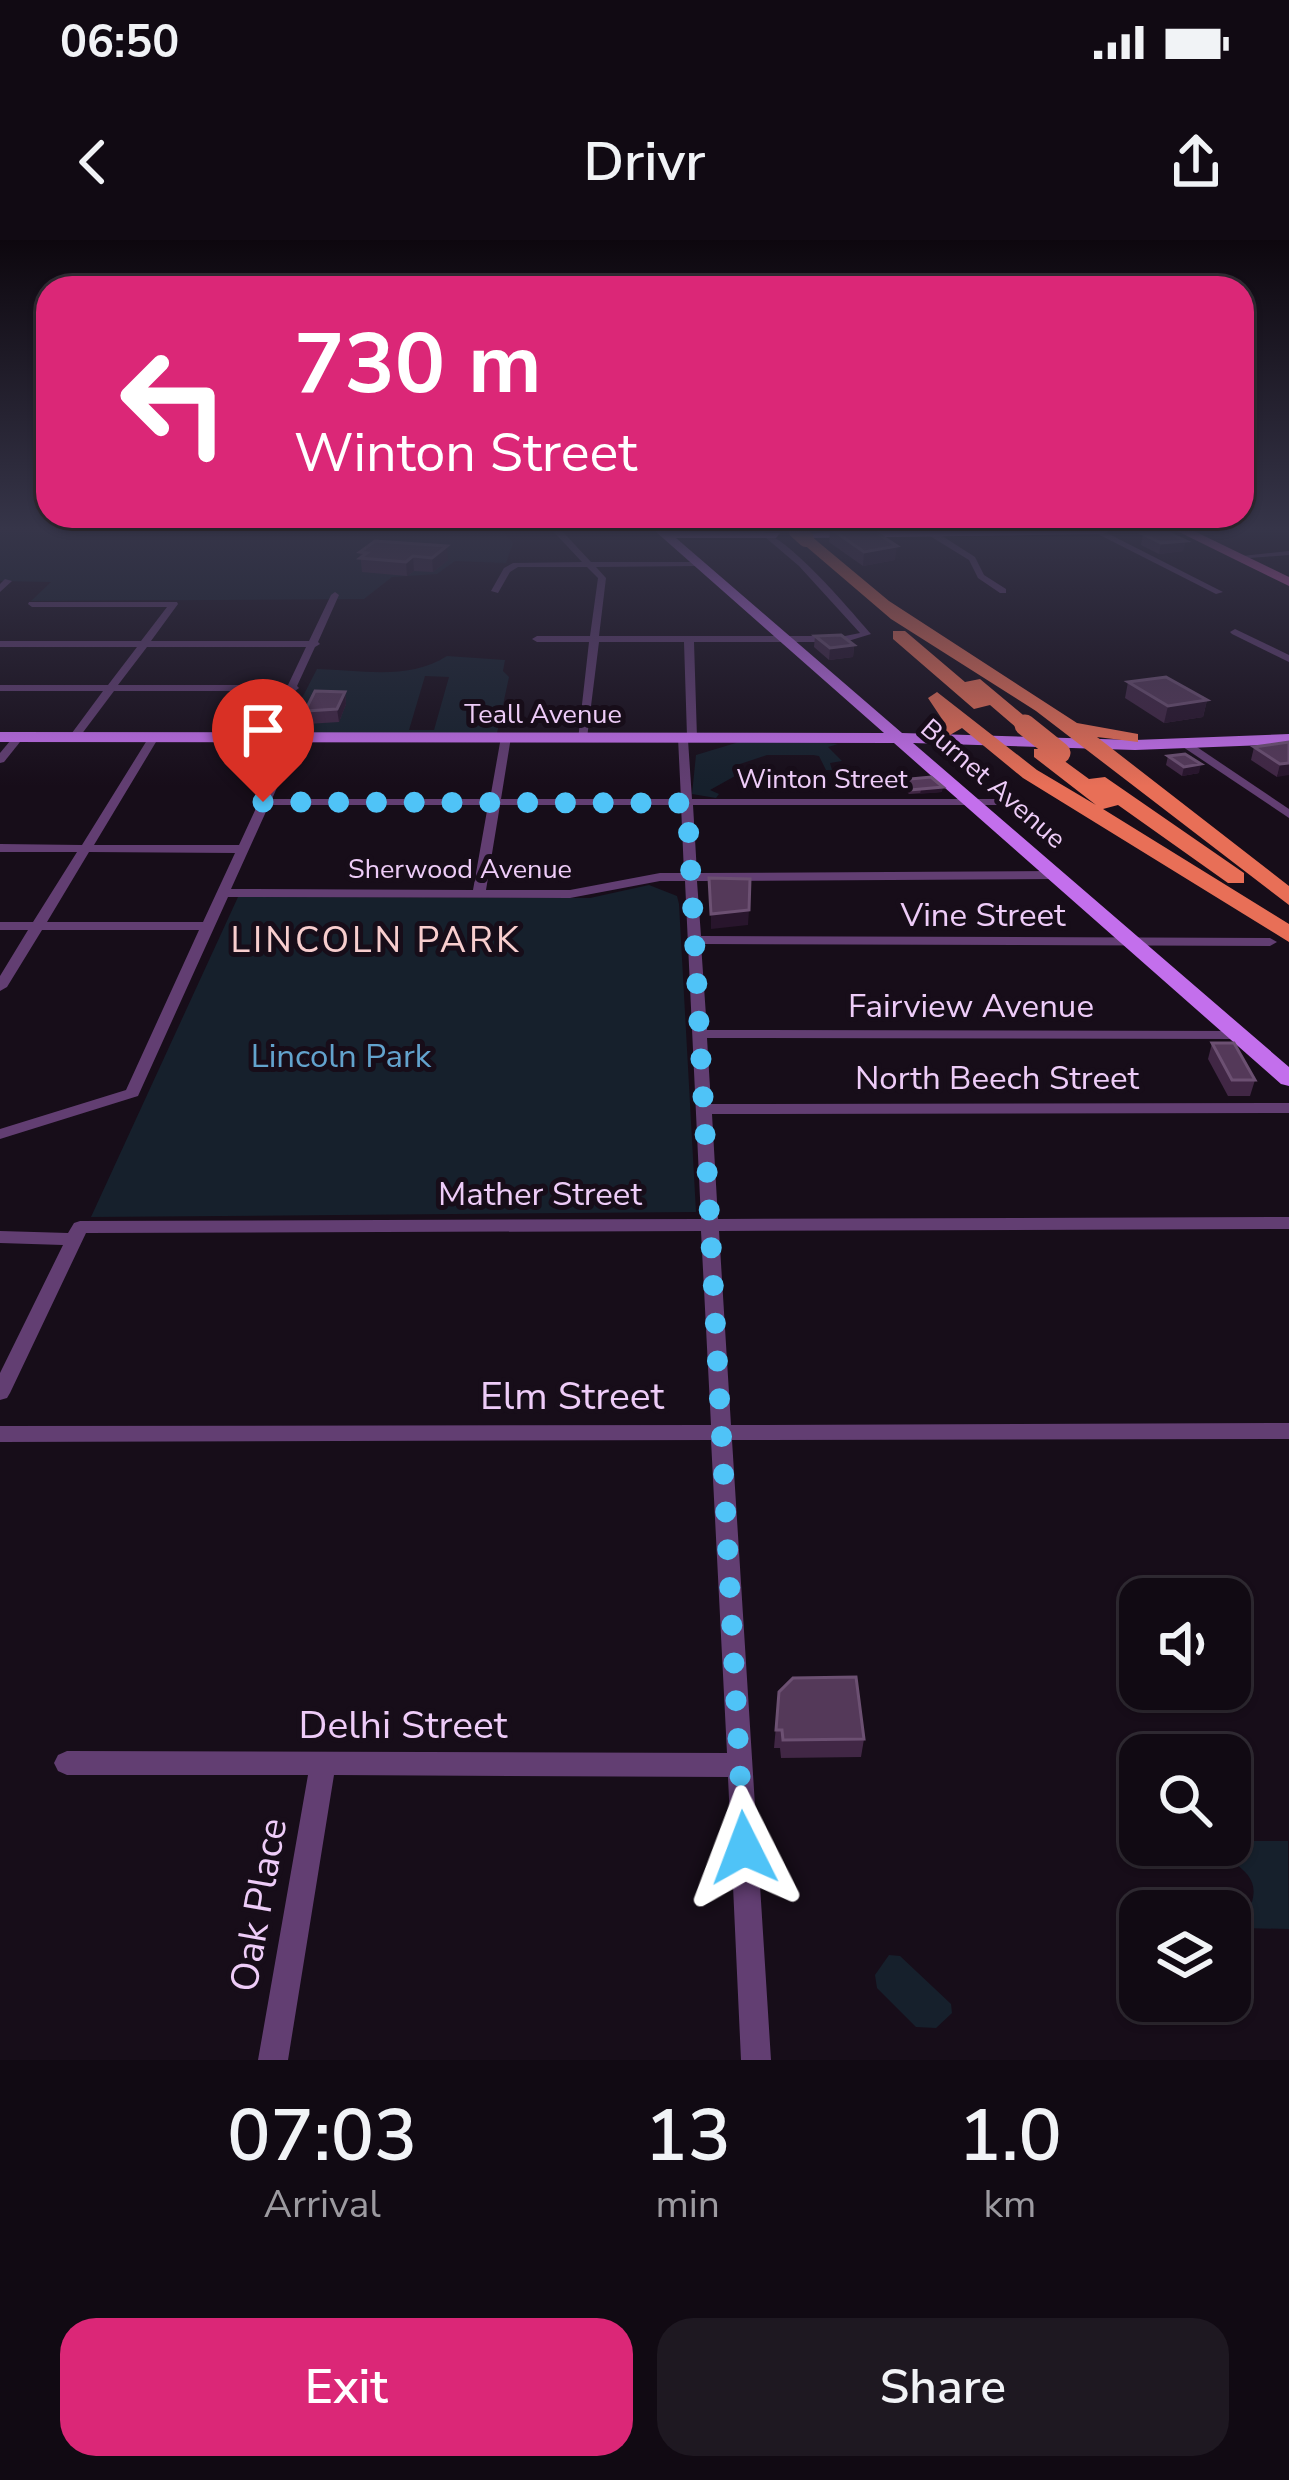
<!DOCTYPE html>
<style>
:root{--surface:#110a13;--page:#1e1821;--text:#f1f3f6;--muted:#9c9aa0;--line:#302b33;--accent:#db2777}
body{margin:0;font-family:"Nunito Sans",sans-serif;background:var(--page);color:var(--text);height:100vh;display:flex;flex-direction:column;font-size:45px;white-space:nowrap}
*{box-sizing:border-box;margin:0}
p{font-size:39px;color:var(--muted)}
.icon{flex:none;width:66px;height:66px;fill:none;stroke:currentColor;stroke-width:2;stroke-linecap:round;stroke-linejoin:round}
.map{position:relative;height:1820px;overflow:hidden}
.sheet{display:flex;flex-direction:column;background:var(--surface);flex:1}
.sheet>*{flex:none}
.guide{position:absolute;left:36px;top:36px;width:1218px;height:252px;border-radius:36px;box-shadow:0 3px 9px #0004,0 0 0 3px var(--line);background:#db2777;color:#fff;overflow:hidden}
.controls{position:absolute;left:1119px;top:1338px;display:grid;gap:24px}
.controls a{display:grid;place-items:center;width:132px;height:132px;border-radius:24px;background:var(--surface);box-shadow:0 3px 9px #0004,0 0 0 3px var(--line);font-size:60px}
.pin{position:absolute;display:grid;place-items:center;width:102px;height:102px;color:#fff;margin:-123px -51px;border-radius:50% 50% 50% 0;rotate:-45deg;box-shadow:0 0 12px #0007}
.pin .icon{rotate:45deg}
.me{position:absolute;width:132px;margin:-66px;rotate:357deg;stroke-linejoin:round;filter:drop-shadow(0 0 9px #0008)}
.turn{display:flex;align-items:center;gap:42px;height:252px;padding:0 60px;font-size:54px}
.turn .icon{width:156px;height:156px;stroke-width:2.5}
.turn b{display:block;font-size:84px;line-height:102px}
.eta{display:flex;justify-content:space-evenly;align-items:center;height:204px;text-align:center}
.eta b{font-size:72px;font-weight:600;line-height:84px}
.action{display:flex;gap:24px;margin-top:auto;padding:24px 60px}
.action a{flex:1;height:138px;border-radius:36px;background:var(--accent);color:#fff;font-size:48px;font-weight:600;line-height:138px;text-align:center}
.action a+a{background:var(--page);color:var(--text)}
.status{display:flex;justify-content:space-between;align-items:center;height:84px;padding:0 60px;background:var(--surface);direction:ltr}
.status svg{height:33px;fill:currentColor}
header{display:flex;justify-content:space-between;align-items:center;height:156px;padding:0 60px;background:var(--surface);font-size:54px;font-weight:600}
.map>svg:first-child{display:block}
.green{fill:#16202c;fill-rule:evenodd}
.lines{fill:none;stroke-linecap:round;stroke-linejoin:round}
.street{fill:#623e72;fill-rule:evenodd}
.secondary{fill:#c36fec;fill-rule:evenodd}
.primary{fill:#ea61c4;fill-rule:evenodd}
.highway{fill:#e86f57;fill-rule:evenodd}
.highway-bridge-far1{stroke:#e86f57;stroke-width:16}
.highway-bridge{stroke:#e86f57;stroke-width:21}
.wall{fill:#412745}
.shaded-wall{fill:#28152c}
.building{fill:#543959;stroke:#6c5072;stroke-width:3}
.route{stroke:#4fc3f7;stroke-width:21;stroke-dasharray:0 37.8}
.labels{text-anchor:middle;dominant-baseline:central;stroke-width:10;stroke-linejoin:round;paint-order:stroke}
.far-street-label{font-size:27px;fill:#eeccf8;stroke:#170d19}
.street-label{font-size:33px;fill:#eeccf8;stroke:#170d19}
.park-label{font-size:33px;fill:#63a3cd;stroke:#170d19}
.neighbourhood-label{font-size:36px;letter-spacing:3px;fill:#f8cece;stroke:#170d19}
.near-street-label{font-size:39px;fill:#eeccf8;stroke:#170d19}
</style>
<div class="status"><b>06:50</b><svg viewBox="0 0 49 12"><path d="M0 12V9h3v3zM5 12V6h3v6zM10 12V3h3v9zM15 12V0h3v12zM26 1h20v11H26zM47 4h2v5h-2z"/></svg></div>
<header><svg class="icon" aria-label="back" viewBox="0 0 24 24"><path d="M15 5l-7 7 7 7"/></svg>Drivr<svg class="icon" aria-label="share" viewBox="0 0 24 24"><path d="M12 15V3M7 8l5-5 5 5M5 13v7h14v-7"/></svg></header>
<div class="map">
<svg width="1289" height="1820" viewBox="0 0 1289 1820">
<rect width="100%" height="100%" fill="#170d19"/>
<g class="green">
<path d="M0 291H503L513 303 506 323 455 321 437 334 392 337 364 359 31 361 51 342 0 341Z"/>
<path d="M447 416 505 420 503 431 509 437 497 493H284L317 429C361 430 408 441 447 416ZM425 436 449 437 434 490H409Z"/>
<path d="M803 501 838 504 828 507 842 521 830 523 832 530H826L819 516 813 515H767L734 526 735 536 710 550 719 554 716 558 692 554 696 515 739 502Z"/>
<path d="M649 645 677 656 679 664 696 972 91 977 238 657 590 658Z"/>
<path d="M1230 1601H1288L1289 1689 1243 1688 1241 1669 1252 1662C1261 1630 1230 1627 1218 1605H1230Z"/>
<path d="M889 1715 900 1716 951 1764 952 1773 936 1788 916 1787 877 1748 875 1735Z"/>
</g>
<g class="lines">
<g class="street">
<path d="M553 291H562L591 322H698L702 324 698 326 596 327 606 338 599 396H845L860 393 799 326 758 291C786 293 851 371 871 394L845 402H694L697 498 688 500 692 559H1021L1027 562 1021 565H693L697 633 1055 631 1061 635 1055 639 697 641 701 696 1270 698 1277 702 1270 706 701 704 707 790 1239 791 1246 795 1239 799 707 798 711 864 1289 863V873L712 874 718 979 1289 977V989L719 991 731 1185 1289 1183V1199L732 1200 771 1820H741L728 1537 334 1535 288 1820H258L308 1535H67L58 1531 54 1523 58 1515 67 1511 727 1513 711 1200 0 1202V1186L711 1185 701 991 86 993 10 1153 7 1158 0 1160V1133L63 1005 0 1003V991L68 993 74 983 80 981 701 979 685 641H660L570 658 228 657 138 856 0 899V889L126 850 199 690H42L7 747 0 751V736L28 690H0V682H33L77 612H0V604L82 605 149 497 154 494 159 497 94 605H239L289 497 294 494 299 497 272 559H490L501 497 506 494 511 497 501 559H681L678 498 687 496 684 402H599L587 498 578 500 589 402H537L532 399 537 396H590L598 338 587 327H518L510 332 498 353 491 351 504 328 513 323 582 322ZM269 565H488L473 650 231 649ZM500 565H681L684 633H660L570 650H486ZM89 612 235 613 203 682H47Z"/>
<path d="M1092 291H1103L1223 352 1216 354Z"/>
<path d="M930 292H936L975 317 984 335 1006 349V353H1000L978 338 969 320 930 296Z"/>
<path d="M1289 311V315L1237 319 1233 317Z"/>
<path d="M5 339 12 341 0 352V344Z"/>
<path d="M335 352 339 355 318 402 320 404 315 407 297 446 299 448 295 451 272 499 263 497 285 451H114L78 499 74 500 69 497 103 451H0V445H108L137 407H0V401H141L167 367H32L28 364 29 362H177L178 364 151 401H309L331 355ZM147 407H306L288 445H118Z"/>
<path d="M1235 389 1289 415V422L1232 394 1230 392Z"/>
<path d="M15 495 24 497 4 522 0 523V513Z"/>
<path d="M1183 503H1191L1289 569V578L1183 507Z"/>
</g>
<g class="secondary">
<path d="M655 291 780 293 776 298H676L902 493 1135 500 1289 494V504L1135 510 913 503 1289 827V846L1281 844 894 503 0 502V492L884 493Z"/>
<path d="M835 291H1109L1103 294 807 298 801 295Z"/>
</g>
<path class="primary" d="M1177 291H1194L1289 337V346Z"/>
<g class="highway">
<path d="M801 296H811L889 361 1077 483 1138 494V502L1097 497 1289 646V665L1036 471 891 379 801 302Z"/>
<path d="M893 391H905L965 442 980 439 1035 485 1018 489 990 465 974 469 893 399Z"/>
<path d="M937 452 1037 530 1096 565 1034 517V509H1048L1089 539 1105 537 1244 633V643H1228L1118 565 1103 569 1289 684V702L1023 538 962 488 938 502H924V494L944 482 928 458Z"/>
</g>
<path class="highway-bridge-far1" d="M797 291 806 299"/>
<path class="highway-bridge" d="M1025 485 1060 513"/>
</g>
<g class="wall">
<path d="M830 291H874L895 320 863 326 829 302Z"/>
<path d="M1143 294 1183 311 1159 314 1141 305Z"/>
<path d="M360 312 448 320 433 332 414 331 407 336 362 332Z"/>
<path d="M815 396 854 405 853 417 829 420 814 407Z"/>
<path d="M1128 442 1207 460 1203 477 1164 483 1125 458Z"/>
<path d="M345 452 346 464 339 482 307 484 305 471Z"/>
<path d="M1289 502 1277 537 1251 520 1254 507Z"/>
<path d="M1168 516 1199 533 1182 536 1166 525Z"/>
<path d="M900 540 942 552 909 554 900 545Z"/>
<path d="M1212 803 1255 840 1250 856H1228L1208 819Z"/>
<path d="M779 1452 864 1499 861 1517 781 1518 780 1508H774Z"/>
</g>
<g class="shaded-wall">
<path d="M1186 301 1183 311 1159 314 1161 303Z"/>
<path d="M447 306 448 320 433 332 432 318Z"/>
<path d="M897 306 895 320 863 326 864 312Z"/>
<path d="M413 316 414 331 407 336 406 322Z"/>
<path d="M854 405 853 417 829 420 830 408Z"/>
<path d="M345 452 346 464 339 482 337 469Z"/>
<path d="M1207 460 1203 477 1164 483 1168 466Z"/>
<path d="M1289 523V535L1277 537 1280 524Z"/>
<path d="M1201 524 1199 533 1182 536 1184 527Z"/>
<path d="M943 547 942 552 920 554 921 550Z"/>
<path d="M749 670 748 685 711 689V674Z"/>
</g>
<g class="building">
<path d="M834 291H874L897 306 864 312Z"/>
<path d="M1167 292 1186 301 1161 303 1143 294Z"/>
<path d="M375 301 447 306 432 318 413 316 406 322 360 318 367 313 360 312Z"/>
<path d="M841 395 854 405 830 408 815 396Z"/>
<path d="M1166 437 1207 460 1168 466 1128 442Z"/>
<path d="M315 451 345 452 337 469 305 471Z"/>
<path d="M1289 502V523L1280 524 1254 507Z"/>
<path d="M1185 514 1201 524 1184 527 1168 516Z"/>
<path d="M931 537 943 547 910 550 900 540Z"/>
<path d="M709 638 750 639 749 670 711 674Z"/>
<path d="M1212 803H1234L1255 840H1232Z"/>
<path d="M856 1437 864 1499 783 1500 782 1490H776L779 1452 793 1438Z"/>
</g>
<linearGradient id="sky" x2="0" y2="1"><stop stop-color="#0d070e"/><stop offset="0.53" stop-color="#363549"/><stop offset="1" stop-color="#363549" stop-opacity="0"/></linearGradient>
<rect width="1289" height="546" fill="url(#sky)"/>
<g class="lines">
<path class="route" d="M263 562 687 563 744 1608"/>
</g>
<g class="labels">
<g class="far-street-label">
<text x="543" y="474">Teall Avenue</text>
<text x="822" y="539">Winton Street</text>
<text transform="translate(993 544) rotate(41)">Burnet Avenue</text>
<text x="460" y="629">Sherwood Avenue</text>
</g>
<g class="street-label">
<text x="983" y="675">Vine Street</text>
<text x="971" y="766">Fairview Avenue</text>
<text x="997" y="838">North Beech Street</text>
<text x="540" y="954">Mather Street</text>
</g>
<g class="park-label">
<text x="341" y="816">Lincoln Park</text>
</g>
<g class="neighbourhood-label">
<text x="376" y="700">LINCOLN PARK</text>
</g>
<g class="near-street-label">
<text x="572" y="1156">Elm Street</text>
<text x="403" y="1485">Delhi Street</text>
<text transform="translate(259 1665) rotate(-80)">Oak Place</text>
</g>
</g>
</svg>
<div class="controls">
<a><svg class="icon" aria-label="sound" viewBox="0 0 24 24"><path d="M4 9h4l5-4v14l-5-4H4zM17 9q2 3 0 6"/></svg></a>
<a><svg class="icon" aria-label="search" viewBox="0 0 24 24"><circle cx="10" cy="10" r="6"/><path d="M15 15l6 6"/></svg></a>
<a><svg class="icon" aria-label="layers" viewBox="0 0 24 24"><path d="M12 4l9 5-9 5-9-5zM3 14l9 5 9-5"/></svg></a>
</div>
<div class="pin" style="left:263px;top:562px;background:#d93025"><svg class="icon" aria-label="arrive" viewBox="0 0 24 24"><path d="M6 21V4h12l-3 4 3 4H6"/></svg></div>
<svg class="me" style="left:744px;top:1608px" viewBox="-20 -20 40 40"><path d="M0-17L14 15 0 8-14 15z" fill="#4fc3f7" stroke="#fff" stroke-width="4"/></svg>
<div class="guide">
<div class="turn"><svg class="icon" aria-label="left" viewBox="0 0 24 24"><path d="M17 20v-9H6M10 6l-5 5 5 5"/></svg><div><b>730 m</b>Winton Street</div></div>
</div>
</div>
<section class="sheet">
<div class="eta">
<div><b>07:03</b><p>Arrival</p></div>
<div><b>13</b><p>min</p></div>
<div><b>1.0</b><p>km</p></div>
</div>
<div class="action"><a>Exit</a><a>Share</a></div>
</section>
